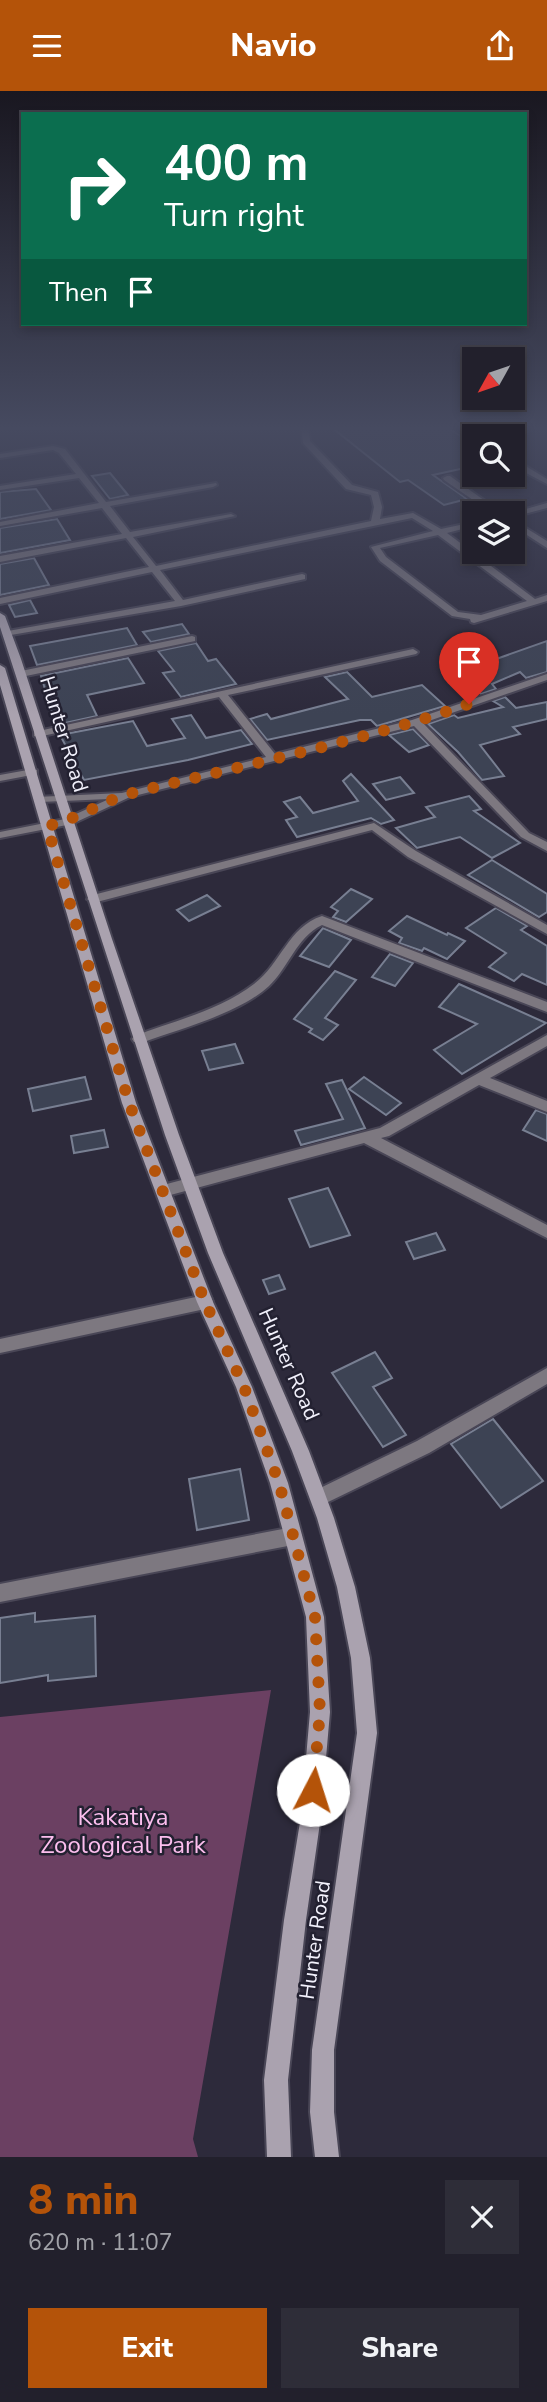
<!DOCTYPE html>
<meta charset="utf-8">
<style>
:root{--surface:#22202c;--page:#2e2d38;--text:#f1f3f6;--muted:#a2a3a9;--line:#3f3e48;--accent:#b45309}
body{margin:0;font-family:"Nunito Sans",sans-serif;background:var(--page);color:var(--text);height:100vh;display:flex;flex-direction:column;font-size:26px;white-space:nowrap}
*{box-sizing:border-box;margin:0}
p{font-size:23px;color:var(--muted)}
.icon{flex:none;width:38px;height:38px;fill:none;stroke:currentColor;stroke-width:2;stroke-linecap:round;stroke-linejoin:round}
.map{position:relative;height:2066px;overflow:hidden}
.drawer{display:flex;flex-direction:column;background:var(--surface);flex:1}
.drawer>*{flex:none}
.top-card{position:absolute;left:21px;top:21px;width:506px;height:214px;border-radius:0px;box-shadow:0 4px 10px #0003,0 0 0 2px var(--line);background:#0b6e4f;color:#fff;overflow:hidden}
.needle{width:46px;rotate:230deg}
.tools{position:absolute;left:462px;top:256px;display:grid;gap:14px}
.tools a{display:grid;place-items:center;width:63px;height:63px;border-radius:0px;background:var(--surface);box-shadow:0 4px 10px #0003,0 0 0 2px var(--line);font-size:35px}
.pin{position:absolute;display:grid;place-items:center;width:60px;height:60px;color:#fff;margin:-72px -30px;border-radius:50% 50% 50% 0;rotate:-45deg;box-shadow:0 0 7px #0007}
.pin .icon{rotate:45deg}
.me{position:absolute;width:77px;margin:-38px;rotate:5deg;stroke-linejoin:round;filter:drop-shadow(0 0 5px #0008)}
.turn{display:flex;align-items:center;gap:24px;height:147px;padding:0 28px;font-size:32px}
.turn .icon{width:91px;height:91px;stroke-width:2.5}
.turn b{display:block;font-size:49px;line-height:60px}
.then{display:flex;align-items:center;height:66px;padding:0 28px;background:#0003;gap:14px;font-size:26px}
.round{display:grid;place-items:center;flex:none;width:74px;height:74px;border-radius:0px;background:var(--page)}
.headline{display:flex;align-items:center;justify-content:space-between;height:119px;padding:0 28px}
h1{font-size:42px;font-weight:800;line-height:52px;color:var(--accent)}
.button{display:flex;gap:14px;margin-top:auto;padding:14px 28px}
.button a{flex:1;height:80px;border-radius:0px;background:var(--accent);color:#fff;font-size:28px;font-weight:800;line-height:80px;text-align:center}
.button a+a{background:var(--page);color:var(--text)}
header{display:flex;justify-content:space-between;align-items:center;height:91px;padding:0 28px;background:var(--accent);color:#fff;font-size:32px;font-weight:800}
.map>svg:first-child{display:block}
.green{fill:#6b4062}
.building{fill:#3d4354;stroke:#787f92;stroke-width:2}
.lines{fill:none;stroke-linecap:round;stroke-linejoin:round}
.minor-casing{stroke:#494656;stroke-width:4}
.secondary-casing{stroke:#494656;stroke-width:4}
.minor{fill:#7d7880;fill-rule:evenodd}
.secondary{fill:#aaa2af;fill-rule:evenodd}
.route{stroke:#b45309;stroke-width:12;stroke-dasharray:0 21.6}
.labels{text-anchor:middle;dominant-baseline:central;stroke-width:5;stroke-linejoin:round;paint-order:stroke}
.street-label{font-size:21px;fill:#f2f1fc;stroke:#232131}
.near-park-label{font-size:24px;fill:#fcbeee;stroke:#232131}
</style>
<header><svg class="icon" aria-label="menu" viewBox="0 0 24 24"><path d="M4 6h16M4 12h16M4 18h16"/></svg>Navio<svg class="icon" aria-label="share" viewBox="0 0 24 24"><path d="M12 15V3M7 8l5-5 5 5M5 13v7h14v-7"/></svg></header>
<div class="map">
<svg width="547" height="2066" viewBox="0 0 547 2066">
<rect width="100%" height="100%" fill="#2d2a3b"/>
<path class="green" d="M271 1599 193 2048 198 2066H0V1626Z"/>
<g class="building">
<path d="M330 335H445L474 354V375L433 384 467 408 444 414 408 389 400 391Z"/>
<path d="M110 382 128 404 110 408 92 385Z"/>
<path d="M36 398 51 419 0 428V401Z"/>
<path d="M57 428 70 449 0 462V437Z"/>
<path d="M34 467 49 494 0 504V473Z"/>
<path d="M30 509 37 522 15 526 9 514Z"/>
<path d="M182 533 189 543 151 551 143 541Z"/>
<path d="M127 537 137 554 37 574 30 555Z"/>
<path d="M547 550V581L526 587 520 581 492 593 496 598 481 603 451 584Z"/>
<path d="M196 552 208 570 216 568 236 593 181 606 163 582 174 580 158 560Z"/>
<path d="M128 567 144 592 87 604 97 625 56 634 41 585Z"/>
<path d="M347 581 372 606 422 594 445 615 377 635 371 629H360L267 649 250 628 267 623 271 628 348 608 325 586Z"/>
<path d="M505 606 516 617 547 611V628L513 636 520 643 480 654 504 685 482 689 458 661 428 633 454 624 458 627 503 616 493 610Z"/>
<path d="M191 624 206 647 241 639 252 653 188 669 84 689 60 644 133 630 147 655 185 647 172 628Z"/>
<path d="M413 638 429 654 409 661 389 644Z"/>
<path d="M351 683 394 729 381 733 371 727 297 746 286 729 297 726 284 711 300 706 313 722 358 710 343 690Z"/>
<path d="M400 686 414 702 386 709 373 693Z"/>
<path d="M469 705 481 718 474 720 520 752 492 767 460 746 417 757 396 737 435 726 426 716Z"/>
<path d="M492 769 547 803V821L539 826 468 784Z"/>
<path d="M351 798 372 808 346 831 333 826 338 820 331 816Z"/>
<path d="M207 804 220 815 189 830 177 819Z"/>
<path d="M496 817 527 835 521 839 547 855V894L522 883 514 890 489 876 506 862 466 837Z"/>
<path d="M407 825 447 844 448 842 465 850 447 868 424 857 422 860 399 852 402 847 389 840Z"/>
<path d="M323 837 351 849 329 876 300 865Z"/>
<path d="M390 863 413 872 395 895 372 886Z"/>
<path d="M335 880 356 889 325 927 338 934 323 949 309 941 312 938 294 928Z"/>
<path d="M459 893 546 932 462 983 434 959 477 933 439 916Z"/>
<path d="M235 953 243 972 209 979 202 960Z"/>
<path d="M85 986 91 1008 33 1020 28 998Z"/>
<path d="M364 986 401 1012 386 1024 349 998Z"/>
<path d="M342 989 365 1037 301 1054 295 1040 343 1028 326 993Z"/>
<path d="M536 1019 547 1023V1050L523 1039Z"/>
<path d="M104 1039 108 1056 74 1062 71 1045Z"/>
<path d="M328 1097 350 1144 310 1156 289 1108Z"/>
<path d="M436 1142 445 1159 414 1168 406 1151Z"/>
<path d="M279 1184 285 1198 269 1203 263 1189Z"/>
<path d="M375 1261 392 1287 373 1296 406 1344 383 1356 332 1282Z"/>
<path d="M493 1328 543 1390 501 1417 451 1353Z"/>
<path d="M240 1378 249 1429 197 1439 189 1388Z"/>
<path d="M35 1522V1531L95 1525 96 1585 48 1590V1584L0 1592V1527Z"/>
</g>
<g class="lines">
<g class="minor-casing">
<g id="minor">
<path d="M0 335H10L0 338Z"/>
<path d="M301 335H308L310 350 352 394 378 401 382 416 380 428 413 422 441 438 474 431V435L447 442 535 508 547 504V510L474 532 471 531 470 528 452 525 380 470 371 456 433 440 412 427 160 479 183 509 302 483 305 484V488L181 515 5 545V541L8 540 175 510 152 481 0 513V507L149 476 126 447 0 471V465L122 443 102 417 0 435V431L99 412 79 387 0 399V395L76 383 59 362 53 359 0 367V363L53 355 65 358 106 411 216 392 217 394 213 396 110 415 130 441 231 423 235 425 133 446 156 475 371 430 374 416 371 404 346 398 303 352ZM438 444 527 510 481 524 458 521 386 466 380 457Z"/>
<path d="M513 371H519L547 388V393L513 375Z"/>
<path d="M447 385H450L502 422H492L444 389 443 387Z"/>
<path d="M547 412V417L513 426 512 422Z"/>
<path d="M513 429 547 450V457L513 435Z"/>
<path d="M192 545 195 546V550L21 586 16 583 21 580Z"/>
<path d="M413 558 418 561 416 563 228 604 275 663 412 629 547 583V589L423 632 529 742 547 751V760L521 746 414 635 130 706 72 733 0 747V741L65 728 109 708 40 711 36 710V706L122 702 266 666 219 606 38 646 34 645V641Z"/>
<path d="M33 678 37 679V683L0 690V684Z"/>
<path d="M374 732 416 760 547 834V843L408 766 372 739 93 812 87 808 93 804Z"/>
<path d="M322 825 547 911V921L322 834C296 847 289 876 269 895 238 923 182 937 144 951H134L132 948 134 945C174 930 220 919 254 893 281 873 288 836 322 825Z"/>
<path d="M547 944V955L490 987 547 1010V1021L479 994 389 1045 381 1047 547 1134V1147L364 1052 163 1106 158 1104 156 1100 158 1096 163 1094 380 1037Z"/>
<path d="M205 1204 211 1206 213 1211 211 1216 205 1218 0 1262V1248Z"/>
<path d="M547 1277V1293L429 1362 326 1412 320 1414 314 1412 311 1406 314 1400 417 1350Z"/>
<path d="M293 1436 299 1439 302 1445 299 1451 293 1454 0 1511V1493Z"/>
</g>
</g>
<g class="secondary-casing">
<g id="secondary">
<path d="M0 522 5 525 21 568 112 848 179 1044 223 1162 309 1360 334 1427 355 1496 370 1567 377 1642 334 1959V2021L339 2066H315L310 2021 312 1959 357 1642 351 1567 337 1496 317 1427 292 1360 208 1162 165 1044 0 536Z"/>
<path d="M0 574 5 577 136 1012 213 1211 252 1296 288 1392 324 1526 330 1621 321 1725 306 1829 288 1989 291 2066H267L264 1989 284 1829 301 1725 310 1621 306 1526 270 1392 236 1296 197 1211 122 1012 0 594Z"/>
</g>
</g>
<use href="#minor" class="minor"/>
<use href="#secondary" class="secondary"/>
</g>
<linearGradient id="sky" x2="0" y2="1"><stop stop-color="#191720"/><stop offset="0.54" stop-color="#464a60"/><stop offset="1" stop-color="#464a60" stop-opacity="0"/></linearGradient>
<rect width="547" height="624" fill="url(#sky)"/>
<g class="lines">
<path class="route" d="M313 1699 320 1621 315 1526 279 1392 244 1296 205 1211 129 1012 47 735C77 729 102 710 132 702 244 674 359 651 469 613"/>
</g>
<g class="labels">
<g class="street-label">
<text transform="translate(64 643) rotate(73)">Hunter Road</text>
<text transform="translate(289 1273) rotate(66)">Hunter Road</text>
<text transform="translate(315 1849) rotate(-82)">Hunter Road</text>
</g>
<g class="near-park-label">
<text x="123" y="1726">Kakatiya<tspan x="123" dy="28">Zoological Park</tspan></text>
</g>
</g>
</svg>
<div class="tools">
<a><svg class="needle" viewBox="-14 -14 28 28"><path d="M0-13l5 13h-10z" fill="#e53935"/><path d="M0 13l5-13h-10z" fill="#a2a3a9"/></svg></a>
<a><svg class="icon" aria-label="search" viewBox="0 0 24 24"><circle cx="10" cy="10" r="6"/><path d="M15 15l6 6"/></svg></a>
<a><svg class="icon" aria-label="layers" viewBox="0 0 24 24"><path d="M12 4l9 5-9 5-9-5zM3 14l9 5 9-5"/></svg></a>
</div>
<div class="pin" style="left:469px;top:613px;background:#d93025"><svg class="icon" aria-label="arrive" viewBox="0 0 24 24"><path d="M6 21V4h12l-3 4 3 4H6"/></svg></div>
<svg class="me" style="left:313px;top:1699px" viewBox="-20 -20 40 40"><circle r="19" fill="#fff"/><path d="M0-13L10 11 0 6-10 11z" fill="#b45309"/></svg>
<div class="top-card">
<div class="turn"><svg class="icon" aria-label="right" viewBox="0 0 24 24"><path d="M7 20v-9h11M14 6l5 5-5 5"/></svg><div><b>400 m</b>Turn right</div></div>
<div class="then">Then<svg class="icon" aria-label="arrive" viewBox="0 0 24 24"><path d="M6 21V4h12l-3 4 3 4H6"/></svg></div>
</div>
</div>
<section class="drawer">
<div class="headline"><div><h1>8 min</h1><p>620 m · 11:07</p></div><a class="round"><svg class="icon" aria-label="close" viewBox="0 0 24 24"><path d="M6 6l12 12M18 6L6 18"/></svg></a></div>
<div class="button"><a>Exit</a><a>Share</a></div>
</section>
